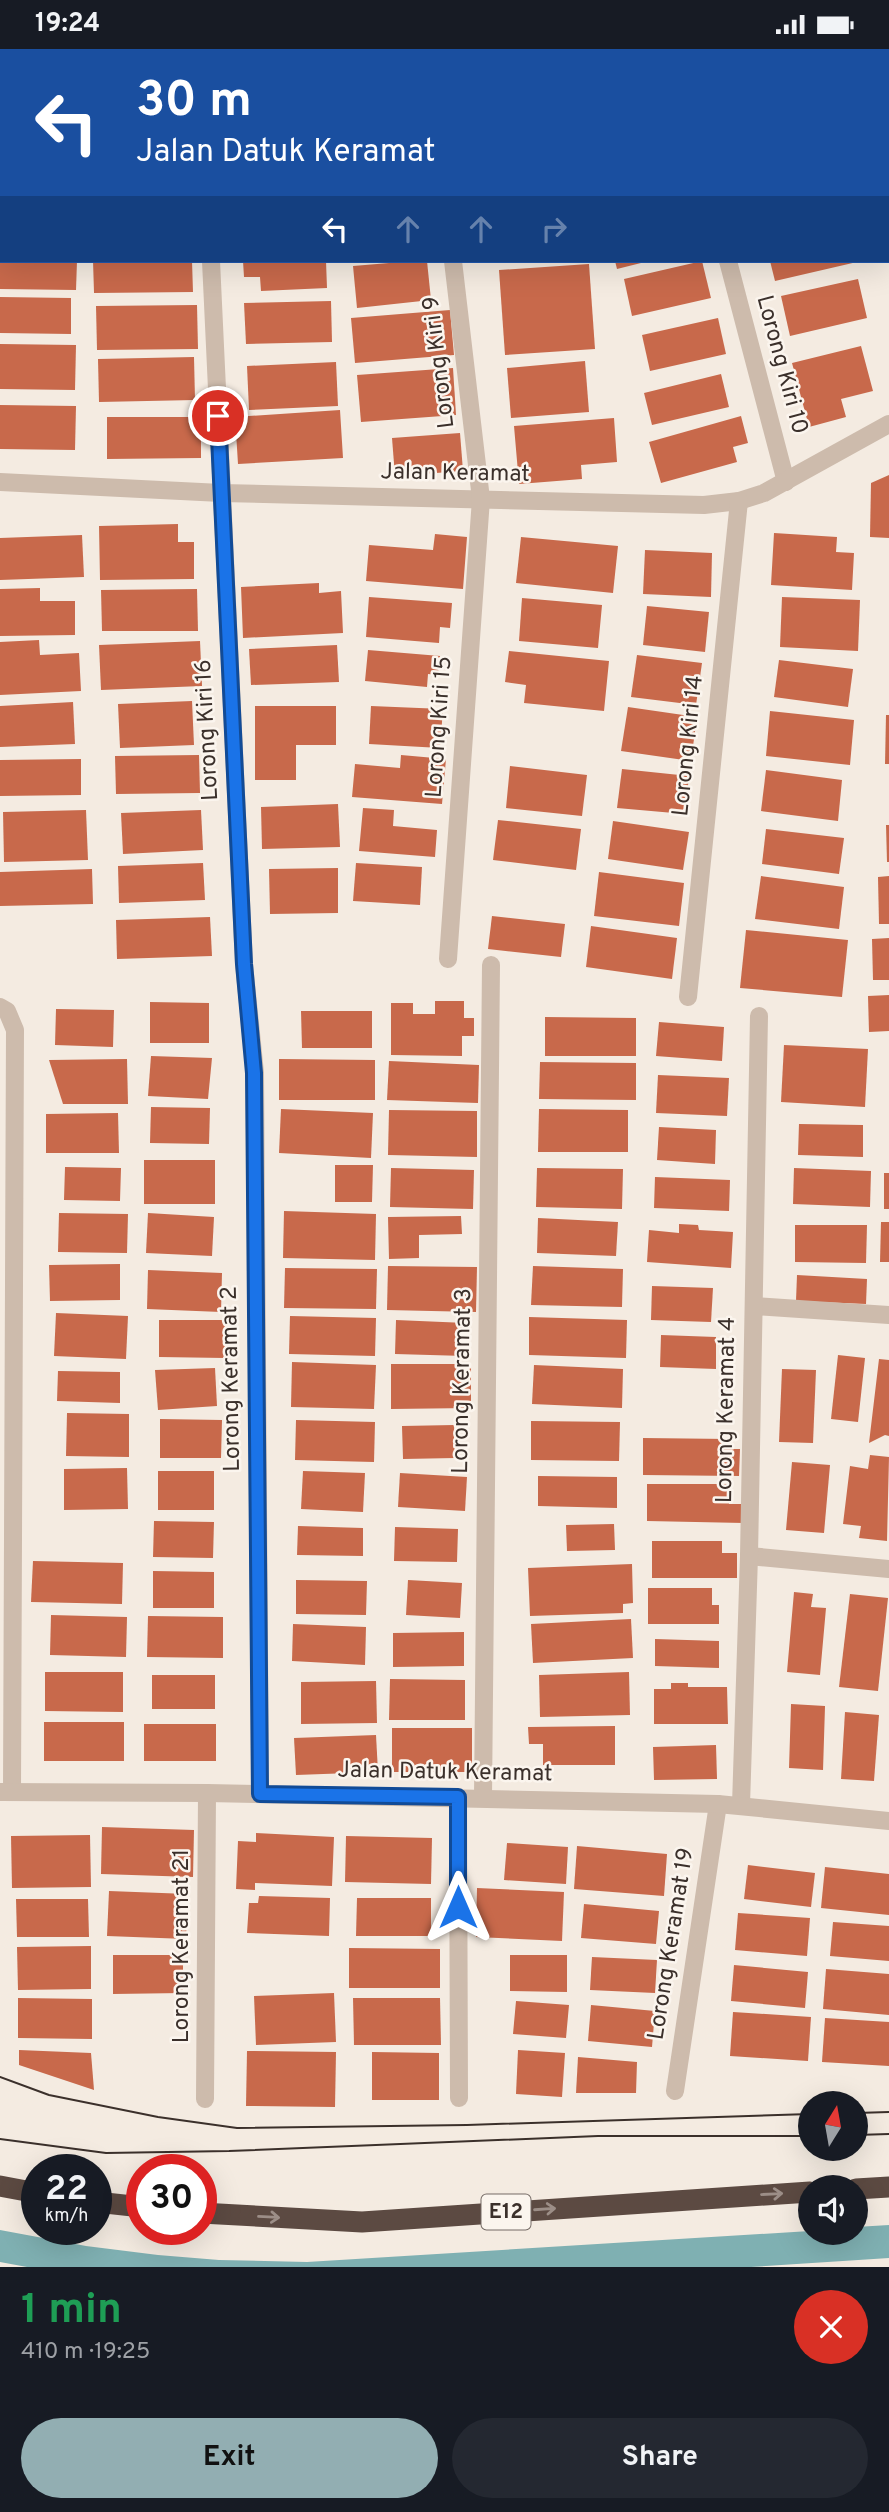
<!DOCTYPE html>
<meta charset="utf-8">
<style>
:root{--surface:#171b24;--page:#242831;--text:#f1f3f6;--muted:#9ea1a6;--accent:#92aeb2}
body{margin:0;font-family:Overpass,sans-serif;background:var(--page);color:var(--text);height:100vh;display:flex;flex-direction:column;font-size:26px;white-space:nowrap}
*{box-sizing:border-box;margin:0}
p{font-size:23px;color:var(--muted)}
.icon{flex:none;width:38px;height:38px;fill:none;stroke:currentColor;stroke-width:2;stroke-linecap:round;stroke-linejoin:round}
.map{position:relative;height:2218px;overflow:hidden}
.sheet{display:flex;flex-direction:column;background:var(--surface);flex:1}
.sheet>*{flex:none}
.top-card{position:absolute;left:0px;top:0px;width:889px;height:214px;box-shadow:0 7px 28px #0002;background:#1a4fa0;color:#fff;overflow:hidden}
.needle{width:46px;rotate:11deg}
.fabs{position:absolute;left:798px;top:2042px;display:grid;gap:14px}
.fabs a{display:grid;place-items:center;width:70px;height:70px;border-radius:50%;background:var(--surface);box-shadow:0 7px 28px #0002;font-size:35px}
.speed{position:absolute;left:21px;top:2105px;display:flex;gap:14px;font-size:35px;font-weight:700;text-align:center}
.speed>*{display:grid;place-content:center;width:91px;height:91px;border-radius:50%;background:var(--surface);box-shadow:0 7px 28px #0002;line-height:1}
.speed small{font-size:18px;font-weight:400}
.speed .limit{border:10px solid #d22;background:#fff;color:#111}
.pin{position:absolute;display:grid;place-items:center;width:60px;height:60px;color:#fff;margin:-30px;border:4px solid #fff;border-radius:50%;box-shadow:0 2px 7px #0007}
.me{position:absolute;width:77px;margin:-38px;rotate:0deg;stroke-linejoin:round;filter:drop-shadow(0 0 5px #0008)}
.turn{display:flex;align-items:center;gap:24px;height:147px;padding:0 21px;font-size:32px}
.turn .icon{width:91px;height:91px;stroke-width:2.5}
.turn b{display:block;font-size:49px;line-height:60px}
.lanes{display:flex;align-items:center;height:66px;padding:0 21px;background:#0003;justify-content:center;gap:35px;direction:ltr}
.lanes .off{opacity:.35}
.round{display:grid;place-items:center;flex:none;width:74px;height:74px;border-radius:37px;background:var(--page)}
.head{display:flex;align-items:center;justify-content:space-between;height:119px;padding:0 21px}
h1{font-size:42px;font-weight:700;line-height:52px;color:#1e9e55}
.primary-button{display:flex;gap:14px;margin-top:auto;padding:14px 21px}
.primary-button a{flex:1;height:80px;border-radius:42px;background:var(--accent);color:#111;font-size:28px;font-weight:700;line-height:80px;text-align:center}
.primary-button a+a{background:var(--page);color:var(--text)}
.status{display:flex;justify-content:space-between;align-items:center;height:49px;padding:0 35px;background:var(--surface);direction:ltr}
.status svg{height:19px;fill:currentColor}
.map>svg:first-child{display:block}
.water{fill:#7fb0b2}
.building{fill:#c8694b}
.lines{fill:none;stroke-linecap:round;stroke-linejoin:round}
.minor{stroke:#cdbbac;stroke-width:18}
.tertiary{stroke:#cdbbac;stroke-width:18}
.motorway{stroke:#5c4a42;stroke-width:21}
.tram{stroke:#3b302b;stroke-width:2}
.oneway{stroke:#9c8e87}
.route-casing{stroke:#114b97;stroke-width:18}
.route{stroke:#1a73e8;stroke-width:12}
.labels{text-anchor:middle;dominant-baseline:central;stroke-width:5;stroke-linejoin:round;paint-order:stroke}
.shield{fill:#fbf5ee;stroke:#756b66;stroke-width:2}
.shield-label{font-size:21px;font-weight:bold;fill:#3b302b}
.street-label{font-size:23px;fill:#3b302b;stroke:#fbf5ee}
</style>
<div class="status"><b>19:24</b><svg viewBox="0 0 49 12"><path d="M0 12V9h3v3zM5 12V6h3v6zM10 12V3h3v9zM15 12V0h3v12zM26 1h20v11H26zM47 4h2v5h-2z"/></svg></div>
<div class="map">
<svg width="889" height="2218" viewBox="0 0 889 2218">
<rect width="100%" height="100%" fill="#f4ebe1"/>
<path class="water" d="M889 2176V2209L751 2218H27L0 2213V2181L86 2197 158 2206 219 2211 307 2213 810 2182V2184H856V2178Z"/>
<g class="building">
<path d="M0 212H77L76 241 0 240Z"/>
<path d="M93 212H192L193 243 94 244Z"/>
<path d="M243 212H326L327 239 261 242 260 228H244Z"/>
<path d="M413 212H427L431 251 357 259 353 217Z"/>
<path d="M615 212H645V213L617 220Z"/>
<path d="M702 212 711 249 632 267 624 230Z"/>
<path d="M770 212H857V213L775 232Z"/>
<path d="M589 215 595 300 505 306 499 221Z"/>
<path d="M858 230 867 269 790 287 781 247Z"/>
<path d="M0 248 71 249V285L0 284Z"/>
<path d="M331 252 332 293 246 295 244 254Z"/>
<path d="M197 256 198 300 97 301 96 257Z"/>
<path d="M450 261 454 306 355 314 351 269Z"/>
<path d="M718 269 726 305 650 322 642 286Z"/>
<path d="M0 295 76 296 75 341 0 340Z"/>
<path d="M861 297 873 342 841 350 846 368 809 378 792 314Z"/>
<path d="M194 308 195 351 99 353 98 310Z"/>
<path d="M585 312 589 363 511 369 507 319Z"/>
<path d="M336 313 338 357 249 361 247 317Z"/>
<path d="M453 319 456 366 361 373 357 326Z"/>
<path d="M721 325 729 358 652 376 644 344Z"/>
<path d="M0 356 76 357 75 401 0 400Z"/>
<path d="M340 361 343 409 238 415 235 368Z"/>
<path d="M741 367 748 394 733 398 737 413 661 434 649 393Z"/>
<path d="M107 368H201V409L107 410Z"/>
<path d="M614 369 617 413 581 416 582 430 519 435 514 377Z"/>
<path d="M460 384 463 422 395 427 392 389Z"/>
<path d="M889 426V489L870 488 871 434Z"/>
<path d="M178 475V493H194V530L100 531 99 477Z"/>
<path d="M774 484 837 488 836 503 854 504 852 541 771 536Z"/>
<path d="M435 485 467 488 463 540 366 532 369 496 433 501Z"/>
<path d="M82 486 84 528 0 531V489Z"/>
<path d="M521 488 618 497 613 544 516 534Z"/>
<path d="M645 501 712 504 711 548 643 545Z"/>
<path d="M319 534V544L341 542 343 584 243 589 241 538Z"/>
<path d="M40 539V552H75V586L0 587V540Z"/>
<path d="M197 540 198 582H102L101 541Z"/>
<path d="M369 548 452 554 450 579 440 578 439 594 366 588Z"/>
<path d="M782 548 860 551 858 602 780 598Z"/>
<path d="M522 549 602 556 598 599 519 592Z"/>
<path d="M647 557 709 563 705 603 643 596Z"/>
<path d="M39 591 40 606 79 604 81 642 0 646V593Z"/>
<path d="M200 592 202 637 101 641 99 596Z"/>
<path d="M337 596 339 633 251 636 249 600Z"/>
<path d="M368 601 440 607 438 626 428 625 427 638 365 632Z"/>
<path d="M509 602 609 612 604 662 524 654 526 636 505 633Z"/>
<path d="M637 606 702 614 696 656 631 648Z"/>
<path d="M779 611 853 620 848 658 774 648Z"/>
<path d="M192 652 194 696 120 699 118 655Z"/>
<path d="M73 653 75 695 0 698V657Z"/>
<path d="M255 657H336V696H296V731H255Z"/>
<path d="M371 657 443 660 440 699 369 695Z"/>
<path d="M628 658 697 668 691 712 621 702Z"/>
<path d="M770 662 854 671 850 716 766 707Z"/>
<path d="M886 666H889V715H885Z"/>
<path d="M199 706 200 744 116 745 115 707Z"/>
<path d="M401 706 446 710 442 755 352 748 355 715 400 719Z"/>
<path d="M81 710V746L0 747V711Z"/>
<path d="M510 717 587 726 582 767 506 759Z"/>
<path d="M622 720 689 727 685 765 617 759Z"/>
<path d="M766 721 842 731 838 772 761 762Z"/>
<path d="M338 755 340 798 262 800 261 758Z"/>
<path d="M363 759 394 761 393 777 437 781 435 808 359 802Z"/>
<path d="M86 761 88 811 4 813 3 763Z"/>
<path d="M201 761 203 801 123 805 121 764Z"/>
<path d="M498 771 581 780 576 821 493 811Z"/>
<path d="M613 772 689 783 683 821 608 810Z"/>
<path d="M886 776H889V813H887Z"/>
<path d="M766 780 844 789 839 825 762 815Z"/>
<path d="M203 814 205 851 119 854 118 817Z"/>
<path d="M356 814 422 818 420 856 353 852Z"/>
<path d="M338 819V864L270 865 269 820Z"/>
<path d="M92 820 93 855 0 857V823Z"/>
<path d="M599 823 684 834 679 877 594 867Z"/>
<path d="M761 827 844 838 839 880 755 870Z"/>
<path d="M889 827V875H879L878 828Z"/>
<path d="M492 867 565 875 561 908 488 900Z"/>
<path d="M210 868 212 907 117 910 116 871Z"/>
<path d="M591 877 677 889 672 930 586 918Z"/>
<path d="M746 881 848 891 842 948 740 939Z"/>
<path d="M889 889V931H873L872 890Z"/>
<path d="M889 946V982L869 983 868 947Z"/>
<path d="M435 952H464V969H474V987H462V1007L391 1006V954H413V965H435Z"/>
<path d="M150 953 209 954V994H150Z"/>
<path d="M56 960 114 961 113 998 55 996Z"/>
<path d="M301 962H372V999H302Z"/>
<path d="M545 968 636 969V1007H545Z"/>
<path d="M659 973 724 978 722 1012 656 1007Z"/>
<path d="M784 996 868 1000 865 1058 781 1053Z"/>
<path d="M151 1007 212 1009 208 1050 148 1047Z"/>
<path d="M127 1010 128 1055H63L49 1011Z"/>
<path d="M279 1010 375 1011V1051H279Z"/>
<path d="M389 1012 479 1016 478 1054 387 1051Z"/>
<path d="M540 1013 636 1014V1051L539 1050Z"/>
<path d="M658 1026 729 1029 727 1067 656 1064Z"/>
<path d="M151 1058 210 1059 209 1095 150 1094Z"/>
<path d="M281 1060 373 1064 371 1109 279 1104Z"/>
<path d="M539 1060 628 1061V1103H538Z"/>
<path d="M389 1061 477 1062V1108L388 1106Z"/>
<path d="M118 1064 119 1104H46V1065Z"/>
<path d="M799 1075 863 1076V1108L798 1106Z"/>
<path d="M659 1078 716 1081 715 1115 657 1111Z"/>
<rect x="144" y="1111" width="71" height="44"/>
<path d="M335 1116H373L372 1153H335Z"/>
<path d="M65 1118 121 1119 120 1152 64 1151Z"/>
<path d="M391 1119 474 1121 473 1160 390 1158Z"/>
<path d="M537 1119 623 1120 622 1160 536 1158Z"/>
<path d="M794 1119 871 1122 870 1158 793 1155Z"/>
<rect x="884" y="1124" width="5" height="36"/>
<path d="M655 1128 730 1131 729 1162 654 1159Z"/>
<path d="M284 1162 376 1165 375 1211 283 1209Z"/>
<path d="M59 1164 128 1165 127 1204 58 1203Z"/>
<path d="M148 1164 214 1168 212 1207 146 1204Z"/>
<path d="M461 1167 462 1185 419 1186V1209L389 1210 388 1168Z"/>
<path d="M538 1169 618 1173 616 1207 537 1204Z"/>
<path d="M881 1173H889V1213H880Z"/>
<path d="M679 1175 698 1176 699 1181 733 1183 731 1219 647 1213 649 1181 679 1184Z"/>
<path d="M795 1176H867L866 1214 795 1213Z"/>
<path d="M120 1215V1251L50 1252 49 1216Z"/>
<path d="M388 1217 477 1218 476 1263 387 1261Z"/>
<path d="M533 1217 623 1220 622 1258 531 1256Z"/>
<path d="M285 1219 377 1220 376 1260 284 1259Z"/>
<path d="M148 1221 222 1224 221 1263 147 1260Z"/>
<path d="M797 1226 867 1230 866 1255 796 1252Z"/>
<path d="M652 1237 713 1239 711 1273 651 1271Z"/>
<path d="M56 1264 128 1267 126 1310 54 1307Z"/>
<path d="M290 1267 376 1269 375 1307 289 1305Z"/>
<path d="M529 1268 627 1271 626 1309 529 1306Z"/>
<path d="M159 1271H225V1309L159 1308Z"/>
<path d="M396 1271 466 1274 465 1307 395 1305Z"/>
<path d="M661 1286 716 1288V1320L660 1318Z"/>
<path d="M838 1306 865 1309 858 1373 831 1370Z"/>
<path d="M879 1310 889 1311V1387L885 1386 869 1394Z"/>
<path d="M292 1313 376 1316 374 1360 291 1358Z"/>
<path d="M391 1315H471V1359L391 1360Z"/>
<path d="M534 1316 623 1320 622 1359 532 1355Z"/>
<path d="M215 1319 217 1357 158 1361 155 1321Z"/>
<path d="M782 1320 816 1321 813 1394 779 1393Z"/>
<path d="M58 1322 120 1323V1354L57 1352Z"/>
<path d="M67 1364 129 1365V1408L66 1407Z"/>
<path d="M160 1370 222 1371 221 1409H160Z"/>
<path d="M296 1371 375 1373 374 1413 295 1411Z"/>
<path d="M531 1372 620 1373 619 1412 531 1411Z"/>
<path d="M454 1376 455 1409 403 1410 402 1377Z"/>
<path d="M643 1389 729 1390V1400H740L739 1427 643 1426Z"/>
<path d="M870 1406 889 1408 887 1492 859 1489 861 1477 843 1475 850 1417 868 1420Z"/>
<path d="M792 1413 830 1416 824 1484 786 1481Z"/>
<path d="M127 1419 128 1460 64 1461V1420Z"/>
<rect x="158" y="1422" width="56" height="39"/>
<path d="M303 1422 365 1424 363 1463 301 1460Z"/>
<path d="M400 1424 467 1428 465 1462 398 1458Z"/>
<path d="M538 1427 617 1428V1459L538 1457Z"/>
<path d="M647 1435H729V1455H745L744 1474 647 1472Z"/>
<path d="M154 1472 214 1473 213 1509 153 1508Z"/>
<path d="M614 1475 615 1501 567 1502 566 1476Z"/>
<path d="M298 1477 363 1479V1507L297 1506Z"/>
<path d="M395 1478 458 1480 457 1513 394 1512Z"/>
<path d="M652 1492H722V1504H737V1529H652Z"/>
<path d="M33 1512 123 1514 122 1555 31 1553Z"/>
<path d="M632 1515 633 1554 623 1555V1564L530 1567 528 1519Z"/>
<path d="M153 1522 214 1523V1559H153Z"/>
<path d="M296 1531 367 1532 366 1566 296 1565Z"/>
<path d="M408 1531 462 1534 460 1569 406 1566Z"/>
<path d="M648 1539H712V1556H719V1575H648Z"/>
<path d="M794 1543 813 1545 811 1558 826 1559 820 1626 787 1623Z"/>
<path d="M850 1545 888 1549 878 1642 839 1638Z"/>
<path d="M51 1566 127 1568 126 1608 50 1606Z"/>
<path d="M148 1567 223 1568V1609L147 1608Z"/>
<path d="M631 1570 633 1609 533 1614 531 1575Z"/>
<path d="M293 1575 366 1578 365 1616 292 1612Z"/>
<path d="M464 1583V1617L393 1618V1584Z"/>
<path d="M655 1590 719 1592V1619L655 1617Z"/>
<path d="M45 1623H123V1663L45 1662Z"/>
<path d="M629 1623 630 1666 540 1668 539 1626Z"/>
<rect x="152" y="1626" width="63" height="34"/>
<path d="M390 1630 465 1631V1671H389Z"/>
<path d="M376 1632 377 1674 301 1675V1633Z"/>
<path d="M671 1634H688V1638H727L728 1675H654V1640H671Z"/>
<path d="M791 1655 825 1657 823 1721 789 1719Z"/>
<path d="M845 1663 879 1666 874 1732 841 1730Z"/>
<rect x="44" y="1673" width="80" height="39"/>
<rect x="144" y="1675" width="72" height="37"/>
<path d="M615 1677V1716H543V1695H529L528 1678Z"/>
<rect x="392" y="1679" width="80" height="44"/>
<path d="M376 1686 378 1723 296 1726 294 1689Z"/>
<path d="M716 1696 717 1730 654 1731 653 1698Z"/>
<path d="M102 1778 194 1781 193 1828 101 1825Z"/>
<path d="M256 1784 334 1788 332 1837 255 1834V1841L236 1840 238 1792 256 1793Z"/>
<path d="M90 1786 91 1838 12 1839 11 1787Z"/>
<path d="M346 1787 432 1789 431 1835 345 1833Z"/>
<path d="M507 1794 568 1798 566 1835 504 1831Z"/>
<path d="M577 1797 667 1805 664 1847 574 1840Z"/>
<path d="M748 1816 815 1824 811 1858 744 1850Z"/>
<path d="M825 1818 889 1825V1866L821 1859Z"/>
<path d="M477 1839 564 1843 562 1892 476 1888Z"/>
<path d="M109 1842 188 1845 186 1890 107 1887Z"/>
<path d="M259 1847 330 1849 329 1887 247 1884 249 1854H258Z"/>
<path d="M357 1849H431V1887H356Z"/>
<path d="M16 1850H88L89 1888H17Z"/>
<path d="M584 1855 659 1862 656 1895 581 1889Z"/>
<path d="M738 1864 810 1869 807 1907 735 1901Z"/>
<path d="M833 1873 889 1877V1912L830 1907Z"/>
<path d="M91 1897V1940L18 1941 17 1898Z"/>
<path d="M349 1899 440 1900V1939H349Z"/>
<path d="M113 1906H183V1944L113 1945Z"/>
<path d="M510 1906H567V1943L510 1942Z"/>
<path d="M592 1908 657 1911 655 1944 590 1941Z"/>
<path d="M734 1916 808 1923 805 1959 731 1952Z"/>
<path d="M826 1920 889 1925V1966L823 1960Z"/>
<path d="M334 1944 336 1993 256 1996 254 1947Z"/>
<path d="M18 1949 92 1950V1990L18 1989Z"/>
<path d="M353 1949H440L441 1996H354Z"/>
<path d="M516 1952 569 1956 566 1989 513 1985Z"/>
<path d="M591 1956 655 1962 652 1998 588 1992Z"/>
<path d="M733 1963 811 1968 808 2012 730 2007Z"/>
<path d="M825 1969 889 1973V2017L822 2013Z"/>
<path d="M19 2001 91 2004 94 2041 19 2016Z"/>
<path d="M518 2001 565 2004 562 2048 516 2045Z"/>
<path d="M247 2002 336 2003 335 2058 246 2057Z"/>
<path d="M372 2003 439 2004V2051H372Z"/>
<path d="M578 2008 637 2013 636 2044H576Z"/>
</g>
<g class="lines">
<g class="minor">
<path d="M202 0V2"/>
<path d="M211 212 244 915 255 1024 260 1745"/>
<path d="M728 212 786 433"/>
<path d="M0 433 221 444 704 456 739 452 764 444 889 375"/>
<path d="M448 910 481 450 453 212"/>
<path d="M688 948 739 452"/>
<path d="M0 958 7 962 15 981 12 1742"/>
<path d="M754 1257 889 1266"/>
<path d="M749 1507 889 1520"/>
<path d="M458 1748 459 2049"/>
<path d="M483 1749 491 916"/>
<path d="M741 1756 749 1507 759 967"/>
<path d="M675 2042 718 1755"/>
<path d="M205 2050 207 1744"/>
</g>
<path class="tertiary" d="M0 1743 207 1744 718 1755 889 1772"/>
<g class="motorway">
<path d="M0 2137 37 2144"/>
<path d="M856 2140 889 2138"/>
<path d="M96 2153 142 2158"/>
<path d="M201 2164 362 2173 810 2143"/>
</g>
<g class="tram">
<path d="M0 2028 49 2046 158 2068 237 2079 467 2076 810 2065"/>
<path d="M856 2064 889 2063"/>
<path d="M856 2086 889 2085"/>
<path d="M0 2090 106 2104 229 2102 598 2087H810"/>
</g>
</g>
<defs><path id="oneway-shaft" d="M-6 0H5M1.5-3L5.5 0L1.5 3" fill="none" stroke-width="1.6" stroke-linecap="round" stroke-linejoin="round" transform="scale(1.75)"/></defs>
<g class="oneway">
<use href="#oneway-shaft" transform="translate(772 2145) rotate(-3)"/>
<use href="#oneway-shaft" transform="translate(545 2160) rotate(-4)"/>
<use href="#oneway-shaft" transform="translate(269 2168) rotate(3)"/>
</g>
<g class="lines">
<g class="route-casing">
<path id="route" d="M218 367 244 915 254 1024 260 1745 458 1748V1858"/>
</g>
<use href="#route" class="route"/>
</g>
<g class="labels">
<rect class="shield" x="481.5" y="2145.5" width="49" height="35" rx="5"/>
<g class="shield-label">
<text x="506" y="2163">E12</text>
</g>
<g class="street-label">
<text transform="translate(440 313) rotate(-97)">Lorong Kiri 9</text>
<text transform="translate(781 316) rotate(75)">Lorong Kiri 10</text>
<text transform="translate(455 425) rotate(1)">Jalan Keramat</text>
<text transform="translate(440 678) rotate(-86)">Lorong Kiri 15</text>
<text transform="translate(208 681) rotate(-93)">Lorong Kiri 16</text>
<text transform="translate(689 697) rotate(-84)">Lorong Kiri 14</text>
<text transform="translate(232 1330) rotate(-91)">Lorong Keramat 2</text>
<text transform="translate(463 1332) rotate(-89)">Lorong Keramat 3</text>
<text transform="translate(727 1361) rotate(-89)">Lorong Keramat 4</text>
<text transform="translate(445 1724) rotate(1)">Jalan Datuk Keramat</text>
<text transform="translate(672 1895) rotate(-81)">Lorong Keramat 19</text>
<text transform="translate(182 1897) rotate(-90)">Lorong Keramat 21</text>
</g>
</g>
</svg>
<div class="fabs">
<a><svg class="needle" viewBox="-14 -14 28 28"><path d="M0-13l5 13h-10z" fill="#e53935"/><path d="M0 13l5-13h-10z" fill="#9ea1a6"/></svg></a>
<a><svg class="icon" aria-label="sound" viewBox="0 0 24 24"><path d="M4 9h4l5-4v14l-5-4H4zM17 9q2 3 0 6"/></svg></a>
</div>
<div class="speed"><div>22<small>km/h</small></div><div class="limit">30</div></div>
<div class="pin" style="left:218px;top:367px;background:#d93025"><svg class="icon" aria-label="arrive" viewBox="0 0 24 24"><path d="M6 21V4h12l-3 4 3 4H6"/></svg></div>
<svg class="me" style="left:458px;top:1858px" viewBox="-20 -20 40 40"><path d="M0-17L14 15 0 8-14 15z" fill="#1a73e8" stroke="#fff" stroke-width="4"/></svg>
<div class="top-card">
<div class="turn"><svg class="icon" aria-label="left" viewBox="0 0 24 24"><path d="M17 20v-9H6M10 6l-5 5 5 5"/></svg><div><b>30 m</b>Jalan Datuk Keramat</div></div>
<div class="lanes"><svg class="icon" aria-label="left" viewBox="0 0 24 24"><path d="M17 20v-9H6M10 6l-5 5 5 5"/></svg><svg class="icon off" aria-label="ahead" viewBox="0 0 24 24"><path d="M12 20V5M6 11l6-6 6 6"/></svg><svg class="icon off" aria-label="ahead" viewBox="0 0 24 24"><path d="M12 20V5M6 11l6-6 6 6"/></svg><svg class="icon off" aria-label="right" viewBox="0 0 24 24"><path d="M7 20v-9h11M14 6l5 5-5 5"/></svg></div>
</div>
</div>
<section class="sheet">
<div class="head"><div><h1>1 min</h1><p>410 m · 19:25</p></div><a class="round" style="background:#d93025;color:#fff"><svg class="icon" aria-label="close" viewBox="0 0 24 24"><path d="M6 6l12 12M18 6L6 18"/></svg></a></div>
<div class="primary-button"><a>Exit</a><a>Share</a></div>
</section>
